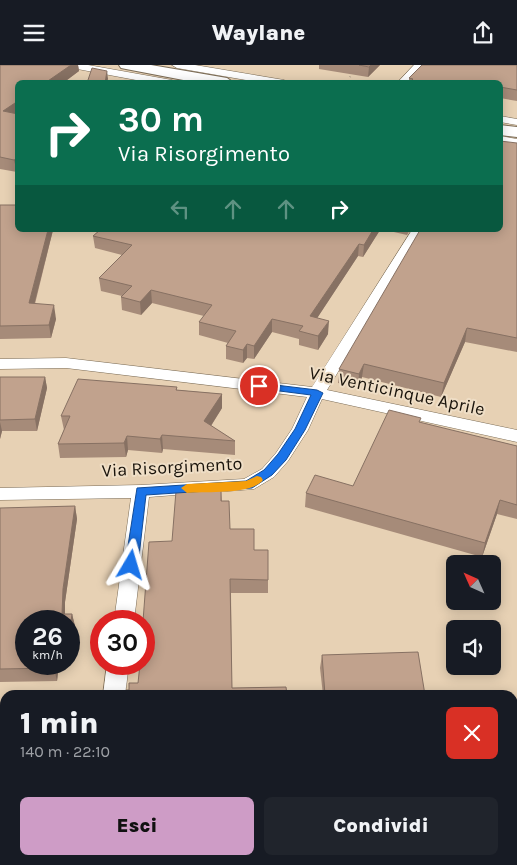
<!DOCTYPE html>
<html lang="it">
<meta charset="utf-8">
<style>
:root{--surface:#171b24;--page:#20242c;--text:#f1f3f6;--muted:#9ea1a6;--accent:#ce9cc6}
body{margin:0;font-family:Karla,sans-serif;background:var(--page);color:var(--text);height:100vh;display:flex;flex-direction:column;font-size:19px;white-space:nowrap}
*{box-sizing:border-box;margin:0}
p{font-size:16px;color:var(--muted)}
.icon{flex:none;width:28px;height:28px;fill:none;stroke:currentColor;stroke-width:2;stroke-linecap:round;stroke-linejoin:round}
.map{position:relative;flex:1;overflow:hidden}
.drawer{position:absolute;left:0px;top:625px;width:518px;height:175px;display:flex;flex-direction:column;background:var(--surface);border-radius:15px 15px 0 0;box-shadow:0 2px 12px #0003}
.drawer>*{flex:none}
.guide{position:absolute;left:15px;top:15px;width:488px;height:152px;border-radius:8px;box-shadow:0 2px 12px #0003;background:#0b6e4f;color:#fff;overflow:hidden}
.needle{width:32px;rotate:315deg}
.buttons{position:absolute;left:446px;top:490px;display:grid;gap:10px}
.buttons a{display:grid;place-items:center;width:55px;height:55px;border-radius:8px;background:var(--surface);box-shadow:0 2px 12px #0003;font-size:25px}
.speed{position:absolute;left:15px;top:545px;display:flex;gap:10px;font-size:25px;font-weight:700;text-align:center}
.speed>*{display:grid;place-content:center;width:65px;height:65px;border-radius:50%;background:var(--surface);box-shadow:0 2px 12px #0003;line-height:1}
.speed small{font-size:12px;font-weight:400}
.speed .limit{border:8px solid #d22;background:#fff;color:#111}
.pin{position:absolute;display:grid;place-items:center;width:42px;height:42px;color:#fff;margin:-21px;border:2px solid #fff;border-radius:50%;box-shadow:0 1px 5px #0007}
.me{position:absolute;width:55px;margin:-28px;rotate:7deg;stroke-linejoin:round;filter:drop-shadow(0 0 4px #0008)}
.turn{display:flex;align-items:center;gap:18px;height:105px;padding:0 20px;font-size:22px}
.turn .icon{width:65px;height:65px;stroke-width:2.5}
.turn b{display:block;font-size:35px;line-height:42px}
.lanes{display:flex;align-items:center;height:48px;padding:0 20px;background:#0003;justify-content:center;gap:25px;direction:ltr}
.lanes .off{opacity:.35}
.round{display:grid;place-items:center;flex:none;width:52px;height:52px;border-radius:8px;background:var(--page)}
.head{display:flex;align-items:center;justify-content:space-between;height:85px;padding:0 20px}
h1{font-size:30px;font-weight:800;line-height:38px}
.action{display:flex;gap:10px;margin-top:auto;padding:10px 20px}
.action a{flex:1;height:58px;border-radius:8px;background:var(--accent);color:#111;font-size:20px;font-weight:800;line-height:58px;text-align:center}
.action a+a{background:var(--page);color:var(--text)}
header{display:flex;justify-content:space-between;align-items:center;height:65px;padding:0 20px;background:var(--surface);font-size:22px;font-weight:800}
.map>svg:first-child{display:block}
.built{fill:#e7d1b4;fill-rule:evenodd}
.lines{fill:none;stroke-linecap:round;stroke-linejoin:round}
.street-casing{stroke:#7b6c56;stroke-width:1}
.secondary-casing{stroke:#7b6c56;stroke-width:2}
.path{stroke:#9b8f7d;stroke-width:2;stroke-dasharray:0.5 2.5;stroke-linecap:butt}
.street{fill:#fff;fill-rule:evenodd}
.secondary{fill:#fff;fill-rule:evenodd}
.wall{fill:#a68b79}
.shaded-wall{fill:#877163}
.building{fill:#c1a28d;stroke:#877163}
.route{fill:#1a73e8;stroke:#114b97}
.slow{fill:#f59e0b}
.labels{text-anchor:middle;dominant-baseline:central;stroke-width:4;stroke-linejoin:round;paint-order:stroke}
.street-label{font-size:18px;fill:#19130b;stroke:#efdec6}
</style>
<header><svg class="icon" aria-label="menu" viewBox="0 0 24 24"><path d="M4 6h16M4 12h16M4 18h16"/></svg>Waylane<svg class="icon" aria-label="share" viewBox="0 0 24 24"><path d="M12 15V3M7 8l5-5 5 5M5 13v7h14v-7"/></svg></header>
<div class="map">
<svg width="517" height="800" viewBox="0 0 517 800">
<rect width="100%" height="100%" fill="#efdec6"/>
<g class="built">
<path d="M0 0H517V775L513 776 512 630H5V793L0 792ZM18 18H500V165H18ZM455 499H492V536H455ZM26 556H69V599H26ZM101 556H144V599H101ZM455 564H492V601H455Z"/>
<path d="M35 795H245L175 800H103Z"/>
</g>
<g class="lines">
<g class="street-casing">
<g id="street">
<path d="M67 0H88L172 15 177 18H152L72 3Z"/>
<path d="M172 0H195L284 15 289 18H263L177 3Z"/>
<path d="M414 0H425L408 18H397Z"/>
<path d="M500 51 517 54V60L500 57Z"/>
<path d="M500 71 517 74V80L500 77Z"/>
<path d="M412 165H424L327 325 517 365V377L322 334 308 365 288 396 274 412 254 424 149 432 134 556H114L131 433 0 435V423L141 420 244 414 262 404 276 388 292 364 307 332 66 303 0 304V294L66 293 312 322Z"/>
<path d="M107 599H129L125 630H103Z"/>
<path d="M79 795H105L104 800H78Z"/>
</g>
</g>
<g class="secondary-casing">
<g id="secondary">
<path d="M119 0H151L227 13 234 18H199L126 4 121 3Z"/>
<path d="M500 60 517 62V72L500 70Z"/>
</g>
</g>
<path class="path" d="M350 12 351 10"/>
<use href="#street" class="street"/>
<use href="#secondary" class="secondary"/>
</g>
<g class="wall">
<path d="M0 0H78L79 6 63 18H18V107H17L0 104Z"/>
<path d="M317 0H380L368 12 319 4V0Z"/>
<path d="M517 0V36L500 33V18H409V13Z"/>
<path d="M517 78V287L465 277 441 332 362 312 358 322 338 318 339 304Z"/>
<path d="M0 140 53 165 35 239 56 254 51 273 0 274Z"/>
<path d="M100 165H380L363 192 358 191 317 253 328 269 318 285 299 280V274L272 267 254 294 247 293 243 298 226 294V281L228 278 199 270V257L204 251 152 238 141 250 122 245 121 232 122 231 101 226 99 213 122 190 95 183 93 171Z"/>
<path d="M385 165H410L407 170Z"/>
<path d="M0 312H45L47 323 37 366H2L0 374Z"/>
<path d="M177 322V325L222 329V343L211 361 235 376V390L163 384 162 388 128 385 126 392 60 393 58 379 64 365 61 351Z"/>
<path d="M421 358 517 381V454L497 449 482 492 305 442 306 428 353 421Z"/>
<path d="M221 425 222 436 230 464 254 485H268V528H231L232 623 129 625 138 618 172 476Z"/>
<path d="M75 441 77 454 65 537V549H72L75 561 70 596H69V556H26L59 599 57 616 0 617V445Z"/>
<path d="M322 590 425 630H323L320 603Z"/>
<rect x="0" y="638" width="5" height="68"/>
</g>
<g class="shaded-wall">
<path d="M71 0H78L79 6 63 18H45Z"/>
<path d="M371 0H380L368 12 369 2Z"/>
<path d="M107 6 108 14 107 18H105Z"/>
<path d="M18 36V49L3 46Z"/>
<path d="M18 93V107H17L14 95Z"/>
<path d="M48 165H53L31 252 29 238Z"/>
<path d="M373 165H380L363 192 364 180Z"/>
<path d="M359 179 358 191 310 264V251Z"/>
<path d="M151 225 152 238 141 250 140 237Z"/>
<path d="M54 240 56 254 51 273 49 260Z"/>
<path d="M272 254V267L254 294V281Z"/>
<path d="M329 256 328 269 318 285V271Z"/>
<path d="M467 263 465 277 441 332 444 318Z"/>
<path d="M247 279V293L243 298V285Z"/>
<path d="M364 299 362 312 358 322 359 309Z"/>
<path d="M45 312 47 323 37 366 35 354Z"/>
<path d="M222 329V343L205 370 204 356Z"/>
<path d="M0 357 2 366 0 374Z"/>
<path d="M162 370 163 384 162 388 160 374Z"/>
<path d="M127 371 128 385 126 392 124 378Z"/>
<path d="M500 435 497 449 482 492 485 478Z"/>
<path d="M75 441 77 454 65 537V556L62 549 63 524Z"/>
<path d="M72 549 75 561 70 596 69 591V572Z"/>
<path d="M54 599H59L57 616 54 603Z"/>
</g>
<g class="building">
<path d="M0 0H71L45 18H18V36L3 46 18 49V93L14 95 0 92Z"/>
<path d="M359 0H371L369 2Z"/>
<path d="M422 0H517V25L500 22V18H409L413 14 409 13Z"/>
<path d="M92 3 107 6 105 18H87Z"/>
<path d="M500 76 517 78V273L467 263 444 318 364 299 359 309 339 304 420 165H500Z"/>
<path d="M0 140H18V165H48L29 238 54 240 49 260 0 261Z"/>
<path d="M100 165H373L364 180 359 179 310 251 329 256 318 271 299 266 303 261 272 254 254 281 247 279 243 285 226 281 236 266 199 257 212 240 151 225 140 237 121 232 132 221 99 213 132 180 93 171Z"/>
<path d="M0 312H45L35 354 0 355Z"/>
<path d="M78 314 177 322 176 325 222 329 204 356 235 376 162 370 160 374 127 371 124 378 58 379 70 351H61Z"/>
<path d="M389 345 421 353 419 357 517 381V440L500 435 485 478 306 428 315 410 353 421Z"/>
<path d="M221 425V436H229L230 464H254V485H268V515L230 514 232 623 286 622 287 630H126V625H129V618H138L140 599H144V556H143L149 477 172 476 176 426Z"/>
<path d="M75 441 63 524 62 549H72L69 572V556H26V599H54V603L0 604V443Z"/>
<path d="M418 587 425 630H325L322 590Z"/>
<rect x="0" y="638" width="5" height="56"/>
</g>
<path class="route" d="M259 318 317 325 323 328 305 365 286 395 272 410 252 423 146 430 138 500 136 504H127L125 500 137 423 246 416 264 405 278 389 295 364 311 330 256 323 254 321Z"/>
<path class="slow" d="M257 411 261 412 263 415C252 430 205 426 187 428L181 423 187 419 246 416Z"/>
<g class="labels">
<g class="street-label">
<text transform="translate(397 326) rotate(12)">Via Venticinque Aprile</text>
<text transform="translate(172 402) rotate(-3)">Via Risorgimento</text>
</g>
</g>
</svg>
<div class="buttons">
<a><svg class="needle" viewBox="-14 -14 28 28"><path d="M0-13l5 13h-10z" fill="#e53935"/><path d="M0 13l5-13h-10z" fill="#9ea1a6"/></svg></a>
<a><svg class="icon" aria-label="sound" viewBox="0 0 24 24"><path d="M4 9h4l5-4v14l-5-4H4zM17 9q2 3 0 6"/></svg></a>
</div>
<div class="speed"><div>26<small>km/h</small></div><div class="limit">30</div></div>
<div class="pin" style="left:259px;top:321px;background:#d93025"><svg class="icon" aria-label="arrive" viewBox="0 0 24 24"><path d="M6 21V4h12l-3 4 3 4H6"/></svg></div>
<svg class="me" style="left:131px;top:500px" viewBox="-20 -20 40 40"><path d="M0-17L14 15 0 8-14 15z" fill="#1a73e8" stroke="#fff" stroke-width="4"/></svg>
<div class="guide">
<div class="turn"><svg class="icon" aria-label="right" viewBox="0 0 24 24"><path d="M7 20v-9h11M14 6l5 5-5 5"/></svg><div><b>30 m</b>Via Risorgimento</div></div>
<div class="lanes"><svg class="icon off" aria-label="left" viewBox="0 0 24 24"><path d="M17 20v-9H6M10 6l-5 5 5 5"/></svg><svg class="icon off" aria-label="ahead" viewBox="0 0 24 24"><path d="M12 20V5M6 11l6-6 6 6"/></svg><svg class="icon off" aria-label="ahead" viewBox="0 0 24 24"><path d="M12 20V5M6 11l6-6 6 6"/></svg><svg class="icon" aria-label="right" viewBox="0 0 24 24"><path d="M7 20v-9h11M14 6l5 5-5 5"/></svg></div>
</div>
<section class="drawer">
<div class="head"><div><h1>1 min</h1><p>140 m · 22:10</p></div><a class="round" style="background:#d93025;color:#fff"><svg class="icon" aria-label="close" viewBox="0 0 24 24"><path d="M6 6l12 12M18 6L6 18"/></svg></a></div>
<div class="action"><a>Esci</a><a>Condividi</a></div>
</section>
</div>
